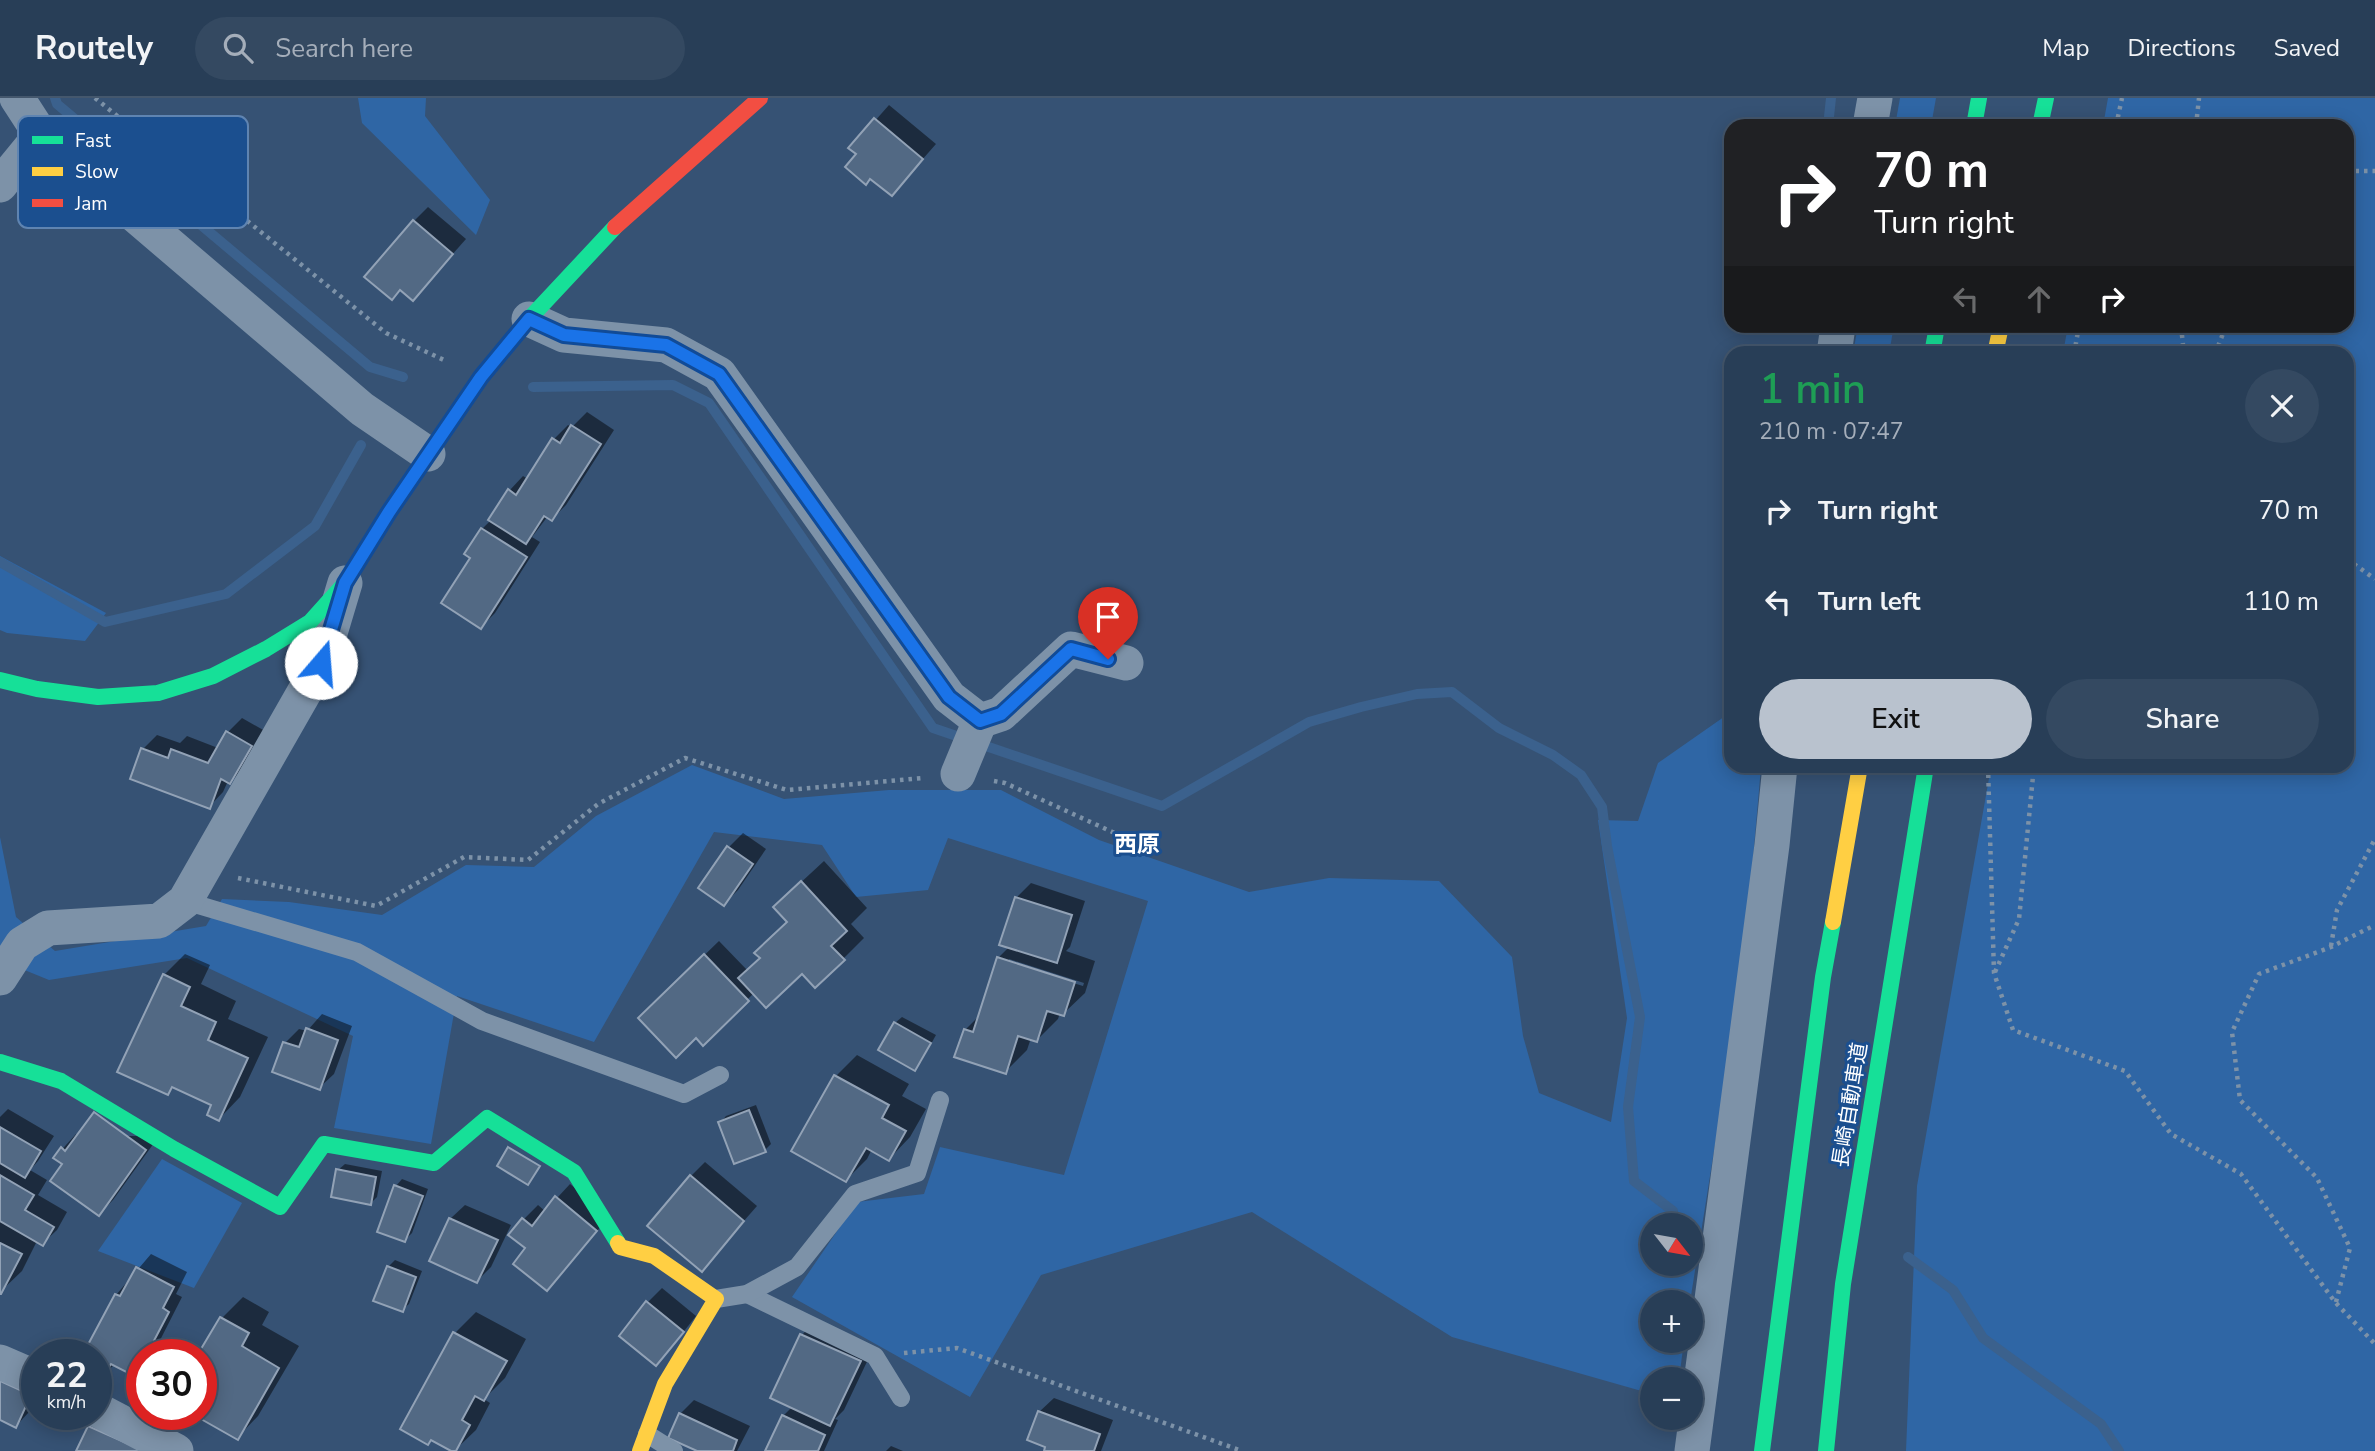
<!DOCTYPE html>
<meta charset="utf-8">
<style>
:root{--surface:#283e57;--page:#344961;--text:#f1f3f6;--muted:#a5aeba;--line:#44576d;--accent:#b9c2ce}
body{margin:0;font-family:"Nunito Sans","Noto Sans JP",sans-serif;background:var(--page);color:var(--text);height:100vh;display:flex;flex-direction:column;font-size:26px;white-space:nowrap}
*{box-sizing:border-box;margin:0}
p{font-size:23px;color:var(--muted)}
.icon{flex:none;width:38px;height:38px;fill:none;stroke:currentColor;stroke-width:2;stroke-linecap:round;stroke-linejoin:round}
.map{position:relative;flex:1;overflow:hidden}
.sheet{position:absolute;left:1724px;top:248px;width:630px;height:427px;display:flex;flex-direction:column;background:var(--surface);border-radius:21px;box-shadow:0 4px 18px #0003,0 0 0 2px var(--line)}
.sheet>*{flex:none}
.hud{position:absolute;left:1724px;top:21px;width:630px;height:214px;border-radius:21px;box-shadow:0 4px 18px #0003,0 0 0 2px var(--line);background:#202124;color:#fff;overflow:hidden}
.needle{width:46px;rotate:121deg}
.tools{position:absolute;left:1640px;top:1115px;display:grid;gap:14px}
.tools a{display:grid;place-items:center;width:63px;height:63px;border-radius:50%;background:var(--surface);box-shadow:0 4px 18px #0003,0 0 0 2px var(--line);font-size:35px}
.speed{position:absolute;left:21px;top:1241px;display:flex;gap:14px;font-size:35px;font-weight:700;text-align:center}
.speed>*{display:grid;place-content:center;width:91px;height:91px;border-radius:50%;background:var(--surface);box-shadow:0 4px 18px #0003,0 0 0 2px var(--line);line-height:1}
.speed small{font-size:18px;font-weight:400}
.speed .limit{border:10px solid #d22;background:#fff;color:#111}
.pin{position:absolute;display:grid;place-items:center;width:60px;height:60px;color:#fff;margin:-72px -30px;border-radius:50% 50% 50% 0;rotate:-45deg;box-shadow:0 0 7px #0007}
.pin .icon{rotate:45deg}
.me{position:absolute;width:77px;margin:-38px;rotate:18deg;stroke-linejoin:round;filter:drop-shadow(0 0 5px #0008)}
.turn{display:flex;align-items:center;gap:24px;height:147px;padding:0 35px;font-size:32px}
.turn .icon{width:91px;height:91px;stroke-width:2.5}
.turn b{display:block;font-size:49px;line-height:60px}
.lanes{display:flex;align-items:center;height:66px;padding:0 35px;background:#0003;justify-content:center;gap:35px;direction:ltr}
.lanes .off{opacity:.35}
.round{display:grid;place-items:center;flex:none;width:74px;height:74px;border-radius:37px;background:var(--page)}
.overview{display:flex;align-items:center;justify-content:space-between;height:119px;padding:0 35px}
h1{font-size:42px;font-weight:600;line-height:52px;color:#1e9e55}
.primary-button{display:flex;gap:14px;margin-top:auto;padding:14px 35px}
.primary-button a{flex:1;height:80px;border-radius:42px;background:var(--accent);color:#111;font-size:28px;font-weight:600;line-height:80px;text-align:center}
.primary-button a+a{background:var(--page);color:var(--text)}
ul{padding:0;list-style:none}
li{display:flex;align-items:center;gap:21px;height:91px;padding:0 35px}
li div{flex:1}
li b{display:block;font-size:26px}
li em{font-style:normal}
header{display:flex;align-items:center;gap:42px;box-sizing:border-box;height:98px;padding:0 35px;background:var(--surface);border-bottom:2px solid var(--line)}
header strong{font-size:33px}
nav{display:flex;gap:38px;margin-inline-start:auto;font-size:24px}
.search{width:490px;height:63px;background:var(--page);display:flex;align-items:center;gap:18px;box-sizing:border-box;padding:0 24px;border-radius:38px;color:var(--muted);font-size:26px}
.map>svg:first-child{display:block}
.green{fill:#2f66a5;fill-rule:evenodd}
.shadow{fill:#0007;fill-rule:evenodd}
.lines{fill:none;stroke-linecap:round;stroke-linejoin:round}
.stream{stroke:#3b618d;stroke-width:10}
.building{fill:#526984;stroke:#92a2b6;stroke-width:2}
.path{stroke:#7d92a8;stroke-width:4.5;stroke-dasharray:3.5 5;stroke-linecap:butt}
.lane{stroke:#7d92a8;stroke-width:18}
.street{stroke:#7d92a8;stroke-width:35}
.fast{stroke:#16e098;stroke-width:16}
.slow{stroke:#ffcf43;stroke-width:16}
.jam{stroke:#f24e42;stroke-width:16}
.route-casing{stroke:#114b97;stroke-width:18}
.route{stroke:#1a73e8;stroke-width:12}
.labels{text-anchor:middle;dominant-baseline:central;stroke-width:6;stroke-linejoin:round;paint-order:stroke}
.street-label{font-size:21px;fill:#fff;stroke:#1b4f8f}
.neighbourhood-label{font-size:23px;font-weight:bold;fill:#fff;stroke:#1b4f8f}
.key{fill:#1b4f8f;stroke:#5f84b1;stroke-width:2}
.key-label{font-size:19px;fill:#fff}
</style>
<header>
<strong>Routely</strong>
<div class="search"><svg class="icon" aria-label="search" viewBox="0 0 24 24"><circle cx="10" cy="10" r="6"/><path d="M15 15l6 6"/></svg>Search here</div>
<nav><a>Map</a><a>Directions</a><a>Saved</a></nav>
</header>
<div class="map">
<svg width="2375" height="1353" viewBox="0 0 2375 1353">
<rect width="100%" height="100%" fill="#365274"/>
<g class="green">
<path d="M358 0H426L425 18 490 102 476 137 362 25Z"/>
<path d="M1900 0H1936L1931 28H1895Z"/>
<path d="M2108 0H2375V1353H1906L1917 1088 1991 669 2347 668V256L2063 255 2068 228H2347V28H2103Z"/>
<path d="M1858 228H1894L1889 255H1853Z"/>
<path d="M0 458 106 515 85 543 7 535 0 532Z"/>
<path d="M1731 614V668L1761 669 1744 864 1690 1204H1652V1242L1684 1243 1679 1281H1652V1296L1452 1239 1252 1114 1041 1177 970 1299 792 1199 857 1104 924 1096 940 1049 1064 1077 1148 803 948 740 928 792 856 799 822 747 714 734 594 944 457 898 431 1046 334 1030 353 938 187 860 49 882 0 862V739L16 819 55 853 206 828 222 801 289 804 382 817 466 767 534 769 596 718 692 667 784 701 889 692H1001L1099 742 1249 794 1329 780 1439 783 1512 859 1523 938 1539 995 1611 1024 1627 920 1598 722 1638 723 1658 665ZM1652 1127H1690V1166H1652Z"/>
<path d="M162 1061 242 1105 194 1190 98 1153Z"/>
</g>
<g class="shadow">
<path d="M889 7 936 46 892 96 859 56 851 50Z"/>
<path d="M428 109 466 141 413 201 401 191 414 123Z"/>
<path d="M587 314 614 332 566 407 552 421 548 418 532 439 540 444 495 515 481 529 472 459 482 431 491 422 509 393 523 378 528 381 554 341 568 327 572 329Z"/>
<path d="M242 620 265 633 244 670 230 684 228 683 223 694 209 709 143 651 157 637 180 645 187 638 218 650 228 634Z"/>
<path d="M743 735 766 751 738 792 724 806 701 790 729 749Z"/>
<path d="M824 763 867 810 851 826 864 840 843 861 802 873 754 895 703 945 654 906 719 843 748 873 762 860 789 824 797 788Z"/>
<path d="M1031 785 1085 803 1070 849 1066 853 1095 863 1085 895 1063 916 1060 915 1058 921 1037 942 1031 940 1027 952 1005 974 965 932 981 916 998 860 1010 848 1016 800ZM1009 861 1084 885 1083 888 1009 865Z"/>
<path d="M185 856 210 867 201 886 236 903 228 921 268 939 240 999 219 1021 214 1006 175 988 168 995 164 877Z"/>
<path d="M322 916 352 928 334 976 319 990 285 945 299 931 307 933Z"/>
<path d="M902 919 936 937 921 964 915 970 895 925Z"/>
<path d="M857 957 909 986 902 998 926 1011 910 1039 889 1061 872 1051 867 1061 846 1082 794 1053 836 978Z"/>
<path d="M756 1007 771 1046 765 1052 720 1025 726 1018Z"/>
<path d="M8 1011 54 1038 38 1063 30 1072 47 1082 38 1097 67 1114 57 1132 42 1146 37 1143 22 1173 0 1194V1019Z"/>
<path d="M76 1036 78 1038H159L113 1102 99 1116 64 1066 55 1059Z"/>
<path d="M705 1064 757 1108 702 1171 691 1078Z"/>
<path d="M345 1066 382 1073 377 1099 370 1106 338 1072Z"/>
<path d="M402 1081 428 1091 412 1135 405 1142 396 1088Z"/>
<path d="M570 1086 610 1118 547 1191 528 1150 524 1121 538 1107 545 1113Z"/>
<path d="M465 1107 511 1127 491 1169 477 1183 450 1121Z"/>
<path d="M151 1156 187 1174 176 1196 182 1199 153 1256H142V1271L136 1277 115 1266 102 1278 96 1256H85L116 1197Z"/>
<path d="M395 1162 422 1173 409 1206 402 1212 388 1169Z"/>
<path d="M662 1190 696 1218 670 1251 648 1204Z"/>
<path d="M243 1199 269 1214 262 1227 299 1248 258 1318 237 1340 201 1256 222 1220Z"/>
<path d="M476 1214 526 1241 505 1280 484 1301 490 1305 476 1332 454 1353 432 1341 428 1345 402 1331 455 1235Z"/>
<path d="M816 1222 874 1249 844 1312 835 1321 838 1322 824 1353H767L783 1318 792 1309 772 1300 802 1237Z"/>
<path d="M0 1263 37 1279V1298L30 1313 16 1328 0 1321Z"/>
<path d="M1054 1300 1113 1322 1101 1353H1045L1047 1348 1039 1314Z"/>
<path d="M694 1302 750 1328 737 1353H701L680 1316Z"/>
<path d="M891 1348 903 1353H886Z"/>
</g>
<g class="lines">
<g class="stream">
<path d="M55 0 57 6 370 269 403 279"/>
<path d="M1828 28 1831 0"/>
<path d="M533 289 673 287 709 305 933 630 1162 708 1309 624 1361 609 1417 596 1452 594 1499 630 1553 657 1581 677 1602 709 1607 748 1640 919 1628 1009 1634 1083 1673 1113"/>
<path d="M0 464 105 524 226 496 315 428 361 347"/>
<path d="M1908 1159 1953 1192 1983 1240 2101 1326 2119 1353"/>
</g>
</g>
<g class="building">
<path d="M874 20 923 61 892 98 870 81 866 87 845 69 856 56 848 50Z"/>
<path d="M413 122 453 156 413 203 400 192 392 202 364 179Z"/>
<path d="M571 327 601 346 552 423 544 418 526 446 488 422 508 391 516 397 552 340 560 345Z"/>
<path d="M481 430 527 459 481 531 441 505 470 460 464 456Z"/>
<path d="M226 633 252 648 230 686 221 681 210 711 130 681 141 650 168 660 171 651 208 665Z"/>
<path d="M727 748 753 766 724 808 698 790Z"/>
<path d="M801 783 847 833 831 848 845 862 815 890 802 876 766 910 738 880 760 860 754 855 787 824 773 809Z"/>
<path d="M1015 799 1072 817 1057 865 999 847Z"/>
<path d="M704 856 749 903 703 948 696 940 676 960 638 920Z"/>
<path d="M997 859 1075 884 1064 918 1047 913 1037 944 1018 938 1006 976 954 959 964 931 973 934Z"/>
<path d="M163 876 190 889 181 908 216 924 208 942 248 960 219 1023 207 1017 211 1007 172 989 168 997 117 974Z"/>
<path d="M894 924 931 945 915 973 878 952Z"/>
<path d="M306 930 338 942 320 992 272 974 283 944 299 949Z"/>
<path d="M834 977 889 1007 882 1020 906 1033 889 1063 866 1050 846 1084 791 1053Z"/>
<path d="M749 1012 766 1054 734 1066 718 1024Z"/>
<path d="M94 1014 146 1052 99 1118 50 1083 62 1066 53 1060 61 1049 65 1053Z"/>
<path d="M0 1029 41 1053 25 1080 0 1065Z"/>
<path d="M508 1049 540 1068 528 1087 497 1068Z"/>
<path d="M336 1071 376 1079 371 1107 331 1099Z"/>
<path d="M0 1077 34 1097 25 1112 54 1129 43 1148 0 1123Z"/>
<path d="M690 1077 744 1123 702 1174 647 1128Z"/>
<path d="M394 1087 423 1098 405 1144 377 1134Z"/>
<path d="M555 1098 597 1133 547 1193 513 1166 525 1150 508 1137 522 1120 532 1128Z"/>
<path d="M449 1120 498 1142 477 1185 429 1163Z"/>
<path d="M0 1145 22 1156 1 1196H0Z"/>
<path d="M387 1168 416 1179 403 1214 373 1203Z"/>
<path d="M136 1169 174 1189 163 1210 169 1214 147 1256H142V1268L136 1279 111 1266 102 1281 96 1277V1256H83L115 1196 120 1198Z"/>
<path d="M646 1203 684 1234 656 1268 619 1238Z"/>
<path d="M220 1219 249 1235 242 1248 279 1270 238 1342 201 1321 206 1314 201 1312V1256H198Z"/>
<path d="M453 1234 507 1263 484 1303 475 1298 462 1322 470 1327 456 1353H451L431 1342 428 1347 400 1331Z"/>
<path d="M800 1236 861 1263 830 1328 770 1300Z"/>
<path d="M0 1283 31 1297 16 1330 0 1322Z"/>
<path d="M1038 1313 1100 1336 1094 1353H1044L1045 1349 1027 1342Z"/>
<path d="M679 1315 737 1342 733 1353H697L668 1340Z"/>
<path d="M782 1317 825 1337 818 1353H765Z"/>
<path d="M88 1328 138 1350 137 1353H76Z"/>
</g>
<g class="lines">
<g class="path">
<path d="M95 0 386 235 446 263"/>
<path d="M2116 28 2122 0"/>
<path d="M2196 28 2199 0"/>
<path d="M2347 73H2375"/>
<path d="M2181 228 2184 256"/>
<path d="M2074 256 2079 228"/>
<path d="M2215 256 2226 228"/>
<path d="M2347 461 2375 481"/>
<path d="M1988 668 1994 875 2013 932 2125 973 2171 1036 2241 1076 2335 1204 2375 1246"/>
<path d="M994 683 1005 685 1141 747"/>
<path d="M238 780 376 808 464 759 528 762 598 706 685 660 787 692 923 680"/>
<path d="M2331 848 2337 812 2375 741"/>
<path d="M1995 874 2019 821 2034 668"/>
<path d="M2336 1204 2350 1150 2317 1080 2240 1002 2232 934 2259 876 2331 849 2375 827"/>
<path d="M904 1255 957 1250 1242 1353"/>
</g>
<g class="lane">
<path d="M185 803 357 854 482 923 684 996 720 977"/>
<path d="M747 1196 875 1258 901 1300"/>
<path d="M716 1201 747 1196 797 1169 855 1096 917 1075 940 1002"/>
<path d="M647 1336 674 1353"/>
</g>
<g class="street">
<path d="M17 0 41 37 362 311 428 356"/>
<path d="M1870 28 1875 0"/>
<path d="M0 87 41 37"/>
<path d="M529 221 564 237 666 247 719 276 949 599 980 623 1001 616 1071 551 1126 565"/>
<path d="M1834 256 1838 228"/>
<path d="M958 676 980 623"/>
<path d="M0 880 22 846 48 830 159 823 185 803 321 565 345 485"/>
<path d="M0 1264 37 1280"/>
<path d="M96 1311 176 1353"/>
<path d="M1692 1353 1772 747 1780 668"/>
</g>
<g class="fast">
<path d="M1974 28 1979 0"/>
<path d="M2040 28 2046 0"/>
<path d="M1932 256 1937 228"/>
<path d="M0 582 37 591 98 599 158 595 213 578 266 551 310 524 345 485 389 414 481 279 529 221 615 129"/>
<path d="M0 964 61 983 174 1051 280 1109 324 1046 434 1065 487 1020 574 1074 618 1145"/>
<path d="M1762 1353 1823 879 1833 824"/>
<path d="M1826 1353 1843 1186 1926 668"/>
</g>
<g class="slow">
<path d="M1995 256 2001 228"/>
<path d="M1833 824 1860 668"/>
<path d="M618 1145 620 1149 654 1158 716 1201 665 1286 640 1353"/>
</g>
<path class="jam" d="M615 129 760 0"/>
</g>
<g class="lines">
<g class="route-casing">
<path id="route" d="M321 565 345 485 389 414 481 279 529 221 564 237 666 247 719 276 949 599 980 623 1001 616 1071 551 1108 561"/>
</g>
<use href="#route" class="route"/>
</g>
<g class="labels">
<g class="street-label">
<text transform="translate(1850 1007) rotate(-81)">長崎自動車道</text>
</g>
<g class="neighbourhood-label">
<text x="1137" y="746">西原</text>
</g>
</g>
<rect x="18" y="18" width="230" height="112" rx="10" class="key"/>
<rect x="32" y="38" width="31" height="8" fill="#16e098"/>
<rect x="32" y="69" width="31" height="9" fill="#ffcf43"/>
<rect x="32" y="101" width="31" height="8" fill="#f24e42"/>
<g class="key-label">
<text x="75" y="49">Fast</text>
<text x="75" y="80">Slow</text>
<text x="75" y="112">Jam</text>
</g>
</svg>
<div class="tools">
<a><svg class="needle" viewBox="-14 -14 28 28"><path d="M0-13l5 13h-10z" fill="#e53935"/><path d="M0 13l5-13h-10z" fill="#a5aeba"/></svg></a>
<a>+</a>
<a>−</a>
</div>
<div class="speed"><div>22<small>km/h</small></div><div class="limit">30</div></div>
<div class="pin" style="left:1108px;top:561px;background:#d93025"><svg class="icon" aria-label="arrive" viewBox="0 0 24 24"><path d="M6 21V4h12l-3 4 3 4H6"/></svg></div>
<svg class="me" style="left:321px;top:565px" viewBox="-20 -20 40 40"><circle r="19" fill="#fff"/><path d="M0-13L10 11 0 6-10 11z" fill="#1a73e8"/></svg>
<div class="hud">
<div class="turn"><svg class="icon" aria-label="right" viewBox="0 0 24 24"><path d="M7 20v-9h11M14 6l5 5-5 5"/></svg><div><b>70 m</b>Turn right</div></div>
<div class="lanes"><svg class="icon off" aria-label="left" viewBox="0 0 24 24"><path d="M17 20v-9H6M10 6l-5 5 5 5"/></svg><svg class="icon off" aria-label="ahead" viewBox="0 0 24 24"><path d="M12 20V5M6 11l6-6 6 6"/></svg><svg class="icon" aria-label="right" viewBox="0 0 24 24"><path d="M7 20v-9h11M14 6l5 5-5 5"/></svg></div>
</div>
<section class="sheet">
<div class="overview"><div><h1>1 min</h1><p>210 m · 07:47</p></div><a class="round"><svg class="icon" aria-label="close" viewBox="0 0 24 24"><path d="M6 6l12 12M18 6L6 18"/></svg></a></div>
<ul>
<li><svg class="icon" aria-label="right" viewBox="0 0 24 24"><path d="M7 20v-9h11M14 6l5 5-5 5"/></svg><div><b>Turn right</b></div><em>70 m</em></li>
<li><svg class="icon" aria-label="left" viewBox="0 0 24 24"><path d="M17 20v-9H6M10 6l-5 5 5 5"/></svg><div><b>Turn left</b></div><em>110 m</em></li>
</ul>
<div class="primary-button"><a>Exit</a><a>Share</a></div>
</section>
</div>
